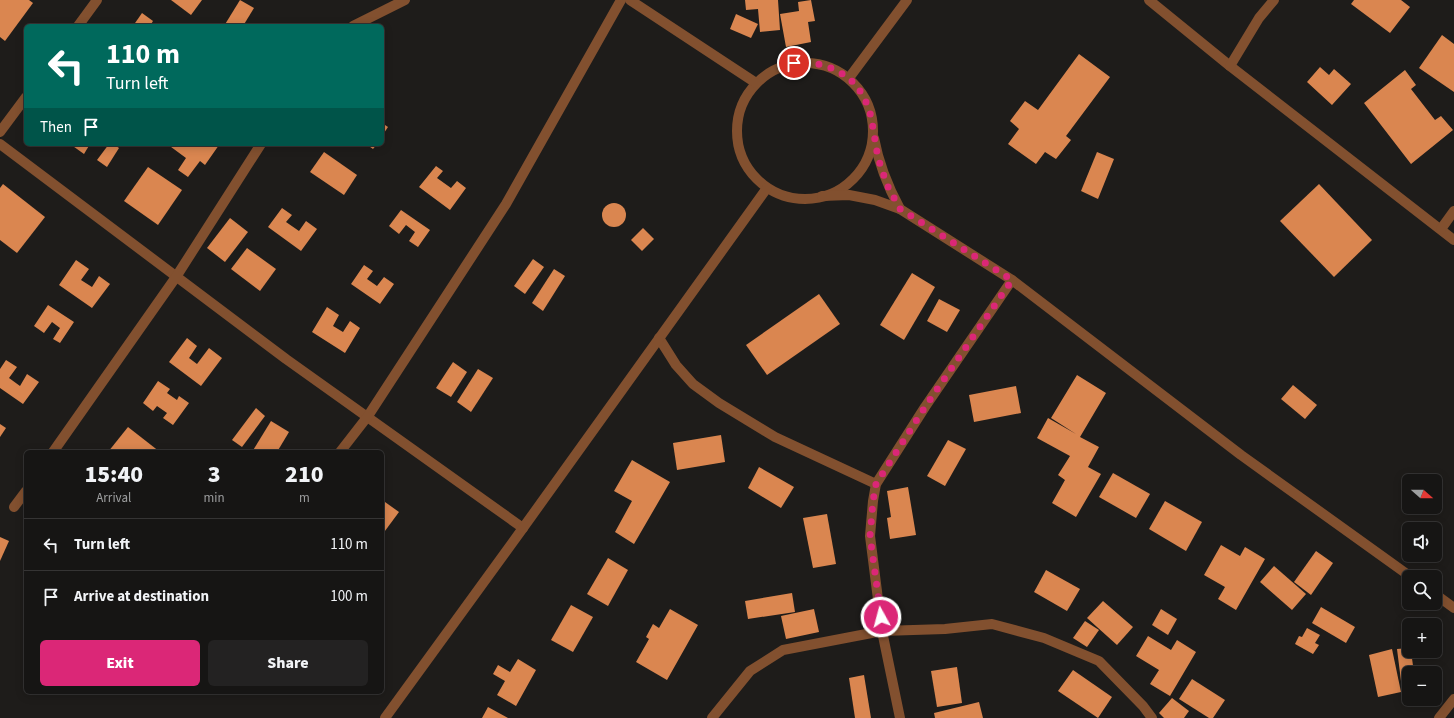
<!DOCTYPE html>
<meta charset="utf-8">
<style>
:root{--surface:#161514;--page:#232222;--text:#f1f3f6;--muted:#9e9fa0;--line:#353434;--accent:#db2777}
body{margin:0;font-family:"Source Sans 3",sans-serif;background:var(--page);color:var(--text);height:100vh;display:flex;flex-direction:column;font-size:15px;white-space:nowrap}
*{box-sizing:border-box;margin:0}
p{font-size:13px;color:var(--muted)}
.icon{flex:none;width:22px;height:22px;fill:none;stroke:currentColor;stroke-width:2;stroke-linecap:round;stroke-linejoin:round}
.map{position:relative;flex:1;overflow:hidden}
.side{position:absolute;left:24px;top:450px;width:360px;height:244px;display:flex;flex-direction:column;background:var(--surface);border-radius:6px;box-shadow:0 2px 10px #0003,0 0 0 1px var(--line)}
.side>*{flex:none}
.guide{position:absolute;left:24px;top:24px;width:360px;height:122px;border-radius:6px;box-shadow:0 2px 10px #0003,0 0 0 1px var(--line);background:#00695c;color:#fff;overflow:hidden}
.needle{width:26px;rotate:111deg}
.fabs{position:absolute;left:1402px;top:474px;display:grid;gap:8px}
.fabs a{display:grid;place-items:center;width:40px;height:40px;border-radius:6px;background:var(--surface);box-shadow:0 2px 10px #0003,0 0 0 1px var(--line);font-size:20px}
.pin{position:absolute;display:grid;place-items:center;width:34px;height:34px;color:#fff;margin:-17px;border:2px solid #fff;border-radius:50%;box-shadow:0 1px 4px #0007}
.me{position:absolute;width:44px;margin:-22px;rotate:353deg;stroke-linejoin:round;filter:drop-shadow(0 0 3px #0008)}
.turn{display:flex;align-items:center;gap:14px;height:84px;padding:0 16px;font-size:18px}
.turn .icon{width:52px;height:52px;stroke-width:2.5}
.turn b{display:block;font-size:28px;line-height:34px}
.then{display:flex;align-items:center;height:38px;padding:0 16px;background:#0003;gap:8px;font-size:15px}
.eta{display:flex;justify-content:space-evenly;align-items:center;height:68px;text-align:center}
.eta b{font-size:24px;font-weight:800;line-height:28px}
.primary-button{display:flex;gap:8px;margin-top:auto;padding:8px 16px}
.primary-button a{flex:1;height:46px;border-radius:6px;background:var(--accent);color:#fff;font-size:16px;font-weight:800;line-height:46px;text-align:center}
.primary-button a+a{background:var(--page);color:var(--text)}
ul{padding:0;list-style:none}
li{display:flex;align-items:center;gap:12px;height:52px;padding:0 16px;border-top:1px solid var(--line)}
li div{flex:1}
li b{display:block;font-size:15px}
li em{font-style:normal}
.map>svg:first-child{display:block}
.building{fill:#da8650}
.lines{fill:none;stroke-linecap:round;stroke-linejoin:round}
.minor{stroke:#82502f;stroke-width:10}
.tertiary{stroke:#82502f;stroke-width:10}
.route{stroke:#db2777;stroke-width:7;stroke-dasharray:0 12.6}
</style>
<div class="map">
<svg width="1454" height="718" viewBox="0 0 1454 718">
<rect width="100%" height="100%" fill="#1e1c1a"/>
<g class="building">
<path d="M0 0H29L33 3 5 41 0 37Z"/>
<path d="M171 0H202L191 15Z"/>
<path d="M240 0 254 8 243 26H224Z"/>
<path d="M745 0H778L780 30 760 32 758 9 746 10Z"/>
<path d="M811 0 815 21 808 22 811 42 786 47 780 14 799 11 798 2Z"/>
<path d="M1354 0H1401L1410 7 1390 33 1351 4Z"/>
<path d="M142 13 153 21 150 26H133Z"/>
<path d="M736 14 758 24 751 38 730 29Z"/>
<path d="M1442 35 1454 44V92L1419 68Z"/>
<path d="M1079 54 1110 77 1066 136 1071 140 1056 159 1045 152 1036 164 1008 144 1019 129 1010 121 1025 101 1038 110Z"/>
<path d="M1320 67 1329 75 1334 69 1351 84 1332 105 1307 82Z"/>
<path d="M1405 70 1416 85 1411 89 1435 120 1441 116 1453 130 1411 164 1364 103Z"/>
<path d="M382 123 388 127 382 136Z"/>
<path d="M70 144H90L84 154Z"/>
<path d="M109 144H113L119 148 107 167 97 160Z"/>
<path d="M167 144H218L219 145 205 165 200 161 188 177 178 170 186 158Z"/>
<path d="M366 144H377L373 149Z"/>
<path d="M324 152 357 175 344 195 310 172Z"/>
<path d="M1097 152 1114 159 1098 199 1081 191Z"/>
<path d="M436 166 443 171 437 178 451 188 457 181 466 188 450 210 419 187Z"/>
<path d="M148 167 182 190 158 225 124 201Z"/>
<path d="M3 184 45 217 17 253 0 240V188Z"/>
<path d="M1319 184 1372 240 1334 277 1280 221Z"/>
<circle cx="614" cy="215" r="12"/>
<path d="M282 208 292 215 286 222 299 231 306 221 317 229 301 251 268 227Z"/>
<path d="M401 210 430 230 418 247 409 241 415 232 406 225 399 234 389 226Z"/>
<path d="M230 218 248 232 225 262 207 248Z"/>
<path d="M643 228 654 239 642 251 631 240Z"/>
<path d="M247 248 276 269 260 291 231 269Z"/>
<path d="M533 259 544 267 525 294 514 286Z"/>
<path d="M76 260 89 269 81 280 92 287 99 276 110 284 92 308 59 285Z"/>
<path d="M364 265 373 271 367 279 377 286 384 277 394 284 380 304 351 284Z"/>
<path d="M554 269 565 276 543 311 532 303Z"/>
<path d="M912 273 935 287 904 340 880 325Z"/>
<path d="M819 294 840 324 767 375 746 345Z"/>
<path d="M939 299 960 310 947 332 927 321Z"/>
<path d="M48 305 74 322 60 343 53 339 60 328 52 322 44 333 34 326Z"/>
<path d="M327 307 339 315 333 326 343 332 350 321 360 328 345 353 312 332Z"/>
<path d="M187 338 197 346 189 358 197 364 209 348 222 358 201 386 169 362Z"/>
<path d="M6 360 17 367 9 378 20 386 27 374 39 382 23 404 0 388V369Z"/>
<path d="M453 362 467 372 451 397 436 388Z"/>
<path d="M478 369 493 378 471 412 457 402Z"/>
<path d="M1077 375 1106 393 1080 437 1099 447 1088 467 1101 474 1076 517 1052 503 1065 480 1058 475 1070 456 1037 438 1048 418 1076 434 1051 418Z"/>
<path d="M158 381 170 389 167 393 177 400 179 396 189 403 173 425 163 418 167 413 157 406 153 411 143 403Z"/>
<path d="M1293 385 1317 405 1305 419 1281 399Z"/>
<path d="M1016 386 1021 413 974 422 969 395Z"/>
<path d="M256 408 265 416 242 447 232 440Z"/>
<path d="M271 421 289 432 277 452H252Z"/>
<path d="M0 424 6 428 0 437Z"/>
<path d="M128 427 160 452H108Z"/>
<path d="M721 435 725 462 677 470 673 443Z"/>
<path d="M948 440 966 449 945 486 927 476Z"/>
<path d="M632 460 670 482 634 544 615 532 632 501 614 491Z"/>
<path d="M759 467 794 487 781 508 748 488Z"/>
<path d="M1113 473 1150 494 1136 518 1099 497Z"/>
<path d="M908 487 916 535 890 539 887 518 891 517 887 491Z"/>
<path d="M1165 501 1202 522 1186 551 1149 529Z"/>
<path d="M385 502 399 512 382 535V505Z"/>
<path d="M827 514 836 564 813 568 803 518Z"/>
<path d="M0 537 9 541 0 561Z"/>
<path d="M1221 545 1240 556 1245 547 1265 559 1236 610 1218 599 1225 587 1204 575Z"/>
<path d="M1316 551 1333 563 1311 595 1294 582Z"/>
<path d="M608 558 628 570 608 606 587 594Z"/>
<path d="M1274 566 1306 594 1292 610 1260 582Z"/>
<path d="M1046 570 1080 589 1067 611 1034 592Z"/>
<path d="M792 593 795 612 748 619 745 601Z"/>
<path d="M1103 601 1133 627 1117 645 1087 618Z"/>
<path d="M571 605 593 617 573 652 551 640Z"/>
<path d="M1321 607 1355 627 1346 643 1312 623Z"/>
<path d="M670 609 698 625 667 680 636 662 649 639 646 637 653 624 659 628Z"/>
<path d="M814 609 819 632 786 639 781 616Z"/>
<path d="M1161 609 1177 619 1168 635 1152 625Z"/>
<path d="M1085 621 1099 630 1087 647 1073 638Z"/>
<path d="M1307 628 1320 635 1315 643 1319 645 1313 654 1295 644 1299 636 1302 637Z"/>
<path d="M1148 636 1171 650 1177 640 1196 652 1170 696 1150 684 1159 670 1136 656Z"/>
<path d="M1409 648V651H1411L1414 673H1409V680L1401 681 1397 649Z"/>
<path d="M1392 649 1401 692 1378 697 1369 655Z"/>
<path d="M518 659 536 670 516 706 497 695 505 681 493 674 498 665 510 672Z"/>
<path d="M957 667 962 703 937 707 931 671Z"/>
<path d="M1073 670 1112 697 1098 718 1058 691Z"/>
<path d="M864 675 871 718H855L849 678Z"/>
<path d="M1192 679 1225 700 1213 718H1209L1179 699Z"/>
<path d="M1172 698 1189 711 1184 718H1164L1159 713Z"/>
<path d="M979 702 983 718H935L934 713Z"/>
<path d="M488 707 508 718H482Z"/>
</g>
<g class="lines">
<g class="minor">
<path d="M1149 0 1230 66 1454 240"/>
<path d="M78 26 97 0"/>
<path d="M353 26 405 0"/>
<circle cx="805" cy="131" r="68"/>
<path d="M1230 66 1259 18 1274 0"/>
<path d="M849 78 907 0"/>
<path d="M0 132 26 97"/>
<path d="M874 138C879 165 887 185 900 209"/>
<path d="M0 144 286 359 523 528"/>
<path d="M822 196 849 195 875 200 900 209 1012 280 1241 455 1411 577"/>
<path d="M1441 229 1454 211"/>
<path d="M659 338 676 365 693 384 719 403 775 437 876 484"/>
<path d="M53 452 176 277 261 144"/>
<path d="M340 452 368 416 506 204 621 0"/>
<path d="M14 507 26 491"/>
<path d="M1435 594 1454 608"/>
<path d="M385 718 523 528 767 188"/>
<path d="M712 718 750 671 783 650 882 631 945 629 992 624 1044 638 1099 661 1143 706 1152 718"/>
<path d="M900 718 882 631 870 536 873 501 876 484 925 407 1012 280"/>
<path d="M1439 718 1454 699"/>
</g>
<path class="tertiary" d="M630 0 756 83"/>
</g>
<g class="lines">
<path class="route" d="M794 63 809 62 823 65 836 70 849 78 859 89 866 102 871 116 878 158 887 185 900 209 1012 280 925 407 876 484 873 501 870 536 881 617"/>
</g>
</svg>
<div class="fabs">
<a><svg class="needle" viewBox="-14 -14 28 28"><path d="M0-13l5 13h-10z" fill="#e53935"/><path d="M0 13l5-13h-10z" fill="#9e9fa0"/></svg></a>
<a><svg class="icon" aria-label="sound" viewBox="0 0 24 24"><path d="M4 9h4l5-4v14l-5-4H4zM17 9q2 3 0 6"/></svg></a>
<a><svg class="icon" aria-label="search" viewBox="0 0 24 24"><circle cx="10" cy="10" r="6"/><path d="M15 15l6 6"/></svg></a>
<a>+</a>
<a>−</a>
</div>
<div class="pin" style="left:794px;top:63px;background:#d93025"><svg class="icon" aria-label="arrive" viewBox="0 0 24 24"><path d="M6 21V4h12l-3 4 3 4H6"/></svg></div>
<svg class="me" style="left:881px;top:617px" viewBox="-20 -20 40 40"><circle r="17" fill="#db2777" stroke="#fff" stroke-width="3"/><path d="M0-11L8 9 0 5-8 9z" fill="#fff"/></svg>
<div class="guide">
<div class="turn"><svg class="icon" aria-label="left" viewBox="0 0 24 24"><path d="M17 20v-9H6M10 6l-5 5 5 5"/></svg><div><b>110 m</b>Turn left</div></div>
<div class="then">Then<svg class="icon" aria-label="arrive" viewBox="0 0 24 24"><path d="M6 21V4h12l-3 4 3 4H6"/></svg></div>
</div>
<section class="side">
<div class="eta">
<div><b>15:40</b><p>Arrival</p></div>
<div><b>3</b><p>min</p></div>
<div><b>210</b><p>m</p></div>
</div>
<ul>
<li><svg class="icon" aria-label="left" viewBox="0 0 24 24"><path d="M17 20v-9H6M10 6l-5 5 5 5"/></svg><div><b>Turn left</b></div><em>110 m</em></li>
<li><svg class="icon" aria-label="arrive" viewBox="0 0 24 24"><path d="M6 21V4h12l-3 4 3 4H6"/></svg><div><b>Arrive at destination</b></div><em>100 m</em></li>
</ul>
<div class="primary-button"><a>Exit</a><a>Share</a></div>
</section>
</div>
